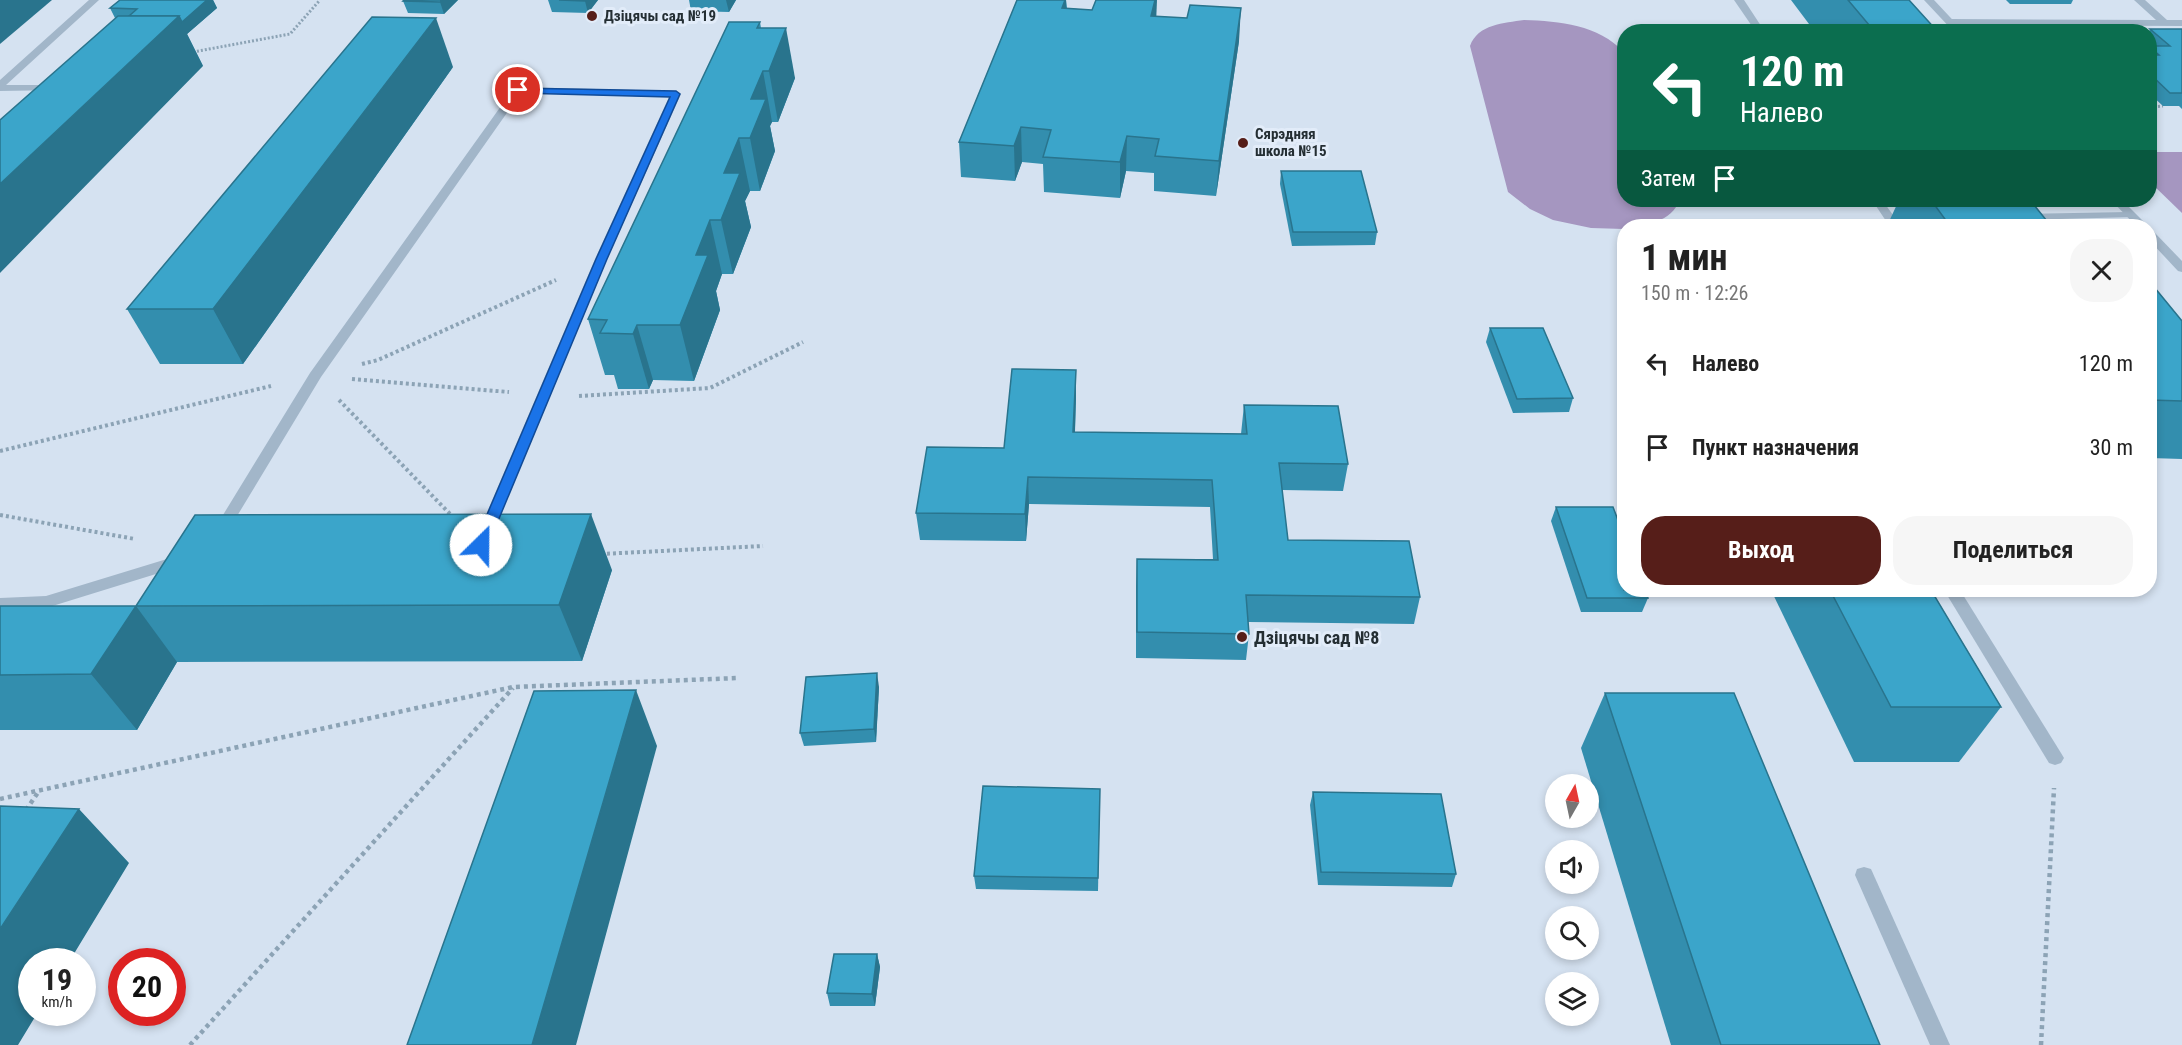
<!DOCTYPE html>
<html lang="ru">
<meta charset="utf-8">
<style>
:root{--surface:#fff;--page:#f6f6f6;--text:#222;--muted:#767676;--accent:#561e19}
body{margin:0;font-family:"Roboto Condensed",sans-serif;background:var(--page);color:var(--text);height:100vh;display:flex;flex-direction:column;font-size:22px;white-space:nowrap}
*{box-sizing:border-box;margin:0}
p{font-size:20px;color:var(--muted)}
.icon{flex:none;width:33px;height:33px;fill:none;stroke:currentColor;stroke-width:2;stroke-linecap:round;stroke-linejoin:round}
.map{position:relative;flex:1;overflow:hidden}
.drawer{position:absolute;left:1617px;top:219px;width:540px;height:378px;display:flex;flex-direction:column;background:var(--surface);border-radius:24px;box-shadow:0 3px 9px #0003}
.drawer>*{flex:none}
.banner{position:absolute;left:1617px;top:24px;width:540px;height:183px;border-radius:24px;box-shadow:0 3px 9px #0003;background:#0b6e4f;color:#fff;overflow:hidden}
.needle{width:39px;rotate:9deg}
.controls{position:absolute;left:1545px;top:774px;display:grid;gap:12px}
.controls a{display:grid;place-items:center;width:54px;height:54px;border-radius:50%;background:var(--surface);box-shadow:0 3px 9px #0003;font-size:30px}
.speed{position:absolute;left:18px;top:948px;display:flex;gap:12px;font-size:30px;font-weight:700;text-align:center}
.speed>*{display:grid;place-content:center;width:78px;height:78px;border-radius:50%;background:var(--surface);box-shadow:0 3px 9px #0003;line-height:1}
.speed small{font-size:15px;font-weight:400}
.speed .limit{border:9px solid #d22;background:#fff;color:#111}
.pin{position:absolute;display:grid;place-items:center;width:51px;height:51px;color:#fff;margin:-26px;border:3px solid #fff;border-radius:50%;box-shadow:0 2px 6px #0007}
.me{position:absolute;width:66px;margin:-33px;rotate:23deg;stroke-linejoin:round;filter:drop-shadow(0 0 4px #0008)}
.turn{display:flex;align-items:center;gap:21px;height:126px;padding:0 24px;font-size:27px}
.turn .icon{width:78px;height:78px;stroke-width:2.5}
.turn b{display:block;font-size:42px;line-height:51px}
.then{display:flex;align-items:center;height:57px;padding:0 24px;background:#0003;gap:12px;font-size:22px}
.round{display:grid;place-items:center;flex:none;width:63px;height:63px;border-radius:24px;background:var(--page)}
.head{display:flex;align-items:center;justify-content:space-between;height:102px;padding:0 24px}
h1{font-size:36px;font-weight:700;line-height:45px}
.primary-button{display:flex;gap:12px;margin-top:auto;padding:12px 24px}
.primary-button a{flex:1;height:69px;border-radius:24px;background:var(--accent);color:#fff;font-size:24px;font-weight:700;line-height:69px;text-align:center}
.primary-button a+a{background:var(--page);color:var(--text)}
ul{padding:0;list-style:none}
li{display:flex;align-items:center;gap:18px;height:84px;padding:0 24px}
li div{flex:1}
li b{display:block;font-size:22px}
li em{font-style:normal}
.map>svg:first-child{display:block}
.green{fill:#a596c0}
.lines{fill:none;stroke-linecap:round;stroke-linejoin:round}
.path-far2{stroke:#8ca3b5;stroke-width:3;stroke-dasharray:2 2;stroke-linecap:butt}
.path-far1{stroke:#8ca3b5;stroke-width:4;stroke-dasharray:3 3;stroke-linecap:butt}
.path{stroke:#8ca3b5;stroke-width:4.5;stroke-dasharray:4 4;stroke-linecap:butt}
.lane{fill:#a2b6c9;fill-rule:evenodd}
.street{fill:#a2b6c9;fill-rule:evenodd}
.wall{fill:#338eae}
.shaded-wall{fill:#29748d}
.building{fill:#3ba5ca;stroke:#29748d;stroke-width:1.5}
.route{fill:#1a73e8;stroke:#114b97;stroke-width:1.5}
.poi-dot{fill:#561e19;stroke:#e2ecf9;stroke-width:2}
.labels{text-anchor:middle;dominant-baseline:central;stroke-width:6;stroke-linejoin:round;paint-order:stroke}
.far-poi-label{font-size:15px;font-weight:bold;fill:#242e33;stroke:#e2ecf9;text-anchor:start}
.poi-label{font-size:18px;font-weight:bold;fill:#242e33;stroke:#e2ecf9;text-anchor:start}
</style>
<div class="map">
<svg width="2182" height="1045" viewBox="0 0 2182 1045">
<rect width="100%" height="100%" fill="#d5e2f1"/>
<g class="green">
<path d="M1524 20C1560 21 1598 25 1624 52V200H1679C1673 222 1644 226 1624 226V229L1591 228 1553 220 1530 209 1508 192 1470 46C1478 24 1504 23 1524 20Z"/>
<path d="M2150 152H2182V213L2150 182Z"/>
</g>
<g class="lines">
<g class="path-far2">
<path d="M193 52 290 34 320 0"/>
<path d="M2150 107 2163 106"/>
</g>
<g class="path-far1">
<path d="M362 364 378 360 556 280"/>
<path d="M352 379 509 392"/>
<path d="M579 396 710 388 803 342"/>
<path d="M339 400 453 517"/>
<path d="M0 451 271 386"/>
<path d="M0 515 135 539"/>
<path d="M601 554 763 546"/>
</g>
<g class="path">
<path d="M0 799 513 687 738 678"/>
<path d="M26 810 39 791"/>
<path d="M190 1045 513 688"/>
<path d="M2041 1045 2054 788"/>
</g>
<g class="lane">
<path d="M89 0H99L6 85H57L62 88 61 90 0 91V80Z"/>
<path d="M1734 0H1744L1765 32H1756Z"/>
<path d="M2134 0H2145L2167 20H2182V26L1951 25 1946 22 1951 19 2156 20Z"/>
<path d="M518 87 676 91 681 94 607 259 492 535 487 536 479 531 595 259 669 97 521 93 321 377 225 536H215L212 532 215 528 310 373 514 88Z"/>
<path d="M1872 200H1882L1896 219 1894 221H1886Z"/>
<path d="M2130 212 2134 213V217L2023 220 2017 217 2023 214Z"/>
<path d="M180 555 185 557 188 561 185 565 46 608 0 610V598L46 596Z"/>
<path d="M1944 590H1960L2061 753 2064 758 2061 763 2055 765 2049 763Z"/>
<path d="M1864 867 1871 869 1950 1045H1930L1855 875 1857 869Z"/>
</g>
<g class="street">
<path d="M1924 0H1934L1964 32H1954Z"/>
<path d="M2111 200H2122L2148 226H2136Z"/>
<path d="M2150 231 2154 232 2182 261V272L2178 271 2150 241Z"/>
</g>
</g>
<g class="wall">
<path d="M120 0H213L217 8 187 34 203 66 115 18 110 8Z"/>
<path d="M404 0H458L444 14 408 13 403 1Z"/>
<path d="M548 0H598L588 13 552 12Z"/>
<path d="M689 0H736L729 12 691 11Z"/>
<path d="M1017 0H1066L1067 8 1156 16 1239 41 1216 196 1154 191V173L1126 171 1120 198 1044 192 1043 164 1022 162 1015 181 961 177 959 142Z"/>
<path d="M1791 0H1909L1938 32H1815Z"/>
<path d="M2006 0H2073L2071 4H2010Z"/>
<path d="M760 22 761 28 795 78 778 122H772L770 126 775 151 760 191H750L745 201 751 227 733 274H722L716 291 720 310 694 381 653 380 649 389H618L614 375H605L588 319Z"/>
<path d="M2150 29H2182V109L2179 106H2163L2150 94 2149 32Z"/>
<path d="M453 67 243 364H160L127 309Z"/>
<path d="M1281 171 1377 232 1375 245 1292 246 1280 184Z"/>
<path d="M1899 200H2030L2051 226H1887Z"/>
<path d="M2150 282 2182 321V459L2150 458Z"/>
<path d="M1490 328 1573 398 1569 412 1513 413 1486 342Z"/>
<path d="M1076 396 1075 432 1241 434 1244 405 1348 464 1343 491 1282 490 1288 540 1420 597 1414 624 1248 622 1249 634 1246 660 1136 658V586L1137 559H1213L1210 507 1029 504 1026 541 920 540 916 513Z"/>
<path d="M1556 507 1648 598 1642 612H1581L1551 521Z"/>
<path d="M612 570 582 661 177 662 137 730H0V606H136Z"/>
<path d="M1771 590H1931L2001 707 1959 762H1854Z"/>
<path d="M879 687 876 742 804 746 800 733Z"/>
<path d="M1605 693 1880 1045H1671L1581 748Z"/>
<path d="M1100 789 1098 891 976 889 974 876Z"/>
<path d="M1313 792 1456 874 1452 887 1318 885 1310 805Z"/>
<path d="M877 954 880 967 875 1006H830L827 993Z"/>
</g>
<g class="shaded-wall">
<path d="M0 0H52L0 44Z"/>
<path d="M207 0H213L217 8 187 34 203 66 0 273V184L179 16Z"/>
<path d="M442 0H458L444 14 440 2Z"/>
<path d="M586 0H598L588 13 585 1Z"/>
<path d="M726 0H736L729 12Z"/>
<path d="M1065 0H1066L1067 29 1062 8Z"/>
<path d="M1155 0H1157L1156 24 1151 16Z"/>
<path d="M1241 8 1239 41 1216 196 1219 161Z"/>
<path d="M436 18 453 67 243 364 213 309Z"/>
<path d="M786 28 795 78 778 122 769 71Z"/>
<path d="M763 71 772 122 770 126 775 151 760 191 750 138 751 99Z"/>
<path d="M1021 127 1022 162 1015 181 1014 146Z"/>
<path d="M1127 136 1126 171 1120 198V162Z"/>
<path d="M739 138 750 191 745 201 751 227 733 274 721 220 724 173Z"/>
<path d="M710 220 722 274 716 291 720 310 694 381 680 325 696 255Z"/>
<path d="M637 325 653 380 649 389 633 334Z"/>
<path d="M1076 370V396L1074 459 1073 432Z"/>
<path d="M1028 477 1029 504 1026 541 1025 514Z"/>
<path d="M591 514 612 570 582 661 559 605Z"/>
<path d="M136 606 177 662 137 730 91 674Z"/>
<path d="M877 673 879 687 876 742 874 729Z"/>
<path d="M636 690 657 746 576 1045H532Z"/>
<path d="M79 809 129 863 69 962H32V1012H38L18 1045H0V929Z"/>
<path d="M877 954 880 967 875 1006 872 994Z"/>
</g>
<g class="building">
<path d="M120 0H207L182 22 179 16H129L137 9 110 8Z"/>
<path d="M404 0H442L440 2 403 1Z"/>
<path d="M559 0H586L585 1Z"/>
<path d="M1017 0H1065L1062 8 1092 10 1096 0H1155L1151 16 1187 18 1190 5 1241 8 1219 161 1155 156 1159 139 1127 136 1120 162 1043 157 1051 130 1021 127 1014 146 959 142Z"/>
<path d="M1848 0H1909L1938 32H1875Z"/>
<path d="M118 16H179L0 184V120Z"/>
<path d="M372 17 436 18 213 309H127Z"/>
<path d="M729 22H760L757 28H786L769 71H763L751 99H766L750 138H739L724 173H740L721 220H710L696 255H708L680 325H637L633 334 600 333 607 320 588 319Z"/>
<path d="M2150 29H2182V93H2170L2150 74V61H2151L2150 60V55H2159L2150 47V46H2170Z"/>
<path d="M1281 171H1361L1377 232H1293Z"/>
<path d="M1931 200H2030L2051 226H1950Z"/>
<path d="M2150 282 2182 321V401L2150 400Z"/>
<path d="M1490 328H1543L1573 398 1517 399Z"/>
<path d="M1012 369 1076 370 1073 432 1247 434 1244 405 1338 406 1348 464 1279 463 1288 540 1409 541 1420 597 1246 595 1249 634 1137 632V559L1218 560 1212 480 1028 477 1025 514 916 513 927 447 1004 448Z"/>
<path d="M1556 507H1613L1624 536V590H1645L1648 598H1587Z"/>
<path d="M591 514 559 605 136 606 91 674 0 675V606H136L195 515Z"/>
<path d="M1830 590H1931L2001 707H1891Z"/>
<path d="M877 673 874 729 800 733 806 677Z"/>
<path d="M636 690 532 1045H407L534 691Z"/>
<path d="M1605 693H1734L1880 1045H1721Z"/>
<path d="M983 786 1100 789 1098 878 974 876Z"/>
<path d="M1313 792 1441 794 1456 874 1321 872Z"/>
<path d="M0 806 79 809 0 929Z"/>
<path d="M834 954H877L872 994 827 993Z"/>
</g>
<path class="route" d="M515 88 676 91 680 94 607 259 488 545 481 550 474 545 596 259 670 97 518 93 514 90Z"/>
<g class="poi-dot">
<circle cx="592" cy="16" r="6"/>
<circle cx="1243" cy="143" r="6"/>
<circle cx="1242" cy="637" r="6"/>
</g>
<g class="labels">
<g class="far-poi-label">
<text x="604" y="16">Дзіцячы сад №19</text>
<text x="1255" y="134">Сярэдняя<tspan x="1255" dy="17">школа №15</tspan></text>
</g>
<g class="poi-label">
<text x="1254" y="637">Дзіцячы сад №8</text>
</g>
</g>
</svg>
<div class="controls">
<a><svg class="needle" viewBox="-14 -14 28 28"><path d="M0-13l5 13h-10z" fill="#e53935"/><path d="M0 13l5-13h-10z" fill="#767676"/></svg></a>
<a><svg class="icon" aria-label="sound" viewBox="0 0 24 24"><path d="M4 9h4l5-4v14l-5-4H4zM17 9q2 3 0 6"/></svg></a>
<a><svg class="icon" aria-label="search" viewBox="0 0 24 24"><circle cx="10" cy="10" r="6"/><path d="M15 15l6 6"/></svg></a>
<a><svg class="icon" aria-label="layers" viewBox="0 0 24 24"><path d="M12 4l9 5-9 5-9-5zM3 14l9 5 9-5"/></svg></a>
</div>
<div class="speed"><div>19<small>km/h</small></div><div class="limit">20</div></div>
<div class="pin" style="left:518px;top:90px;background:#d93025"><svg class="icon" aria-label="arrive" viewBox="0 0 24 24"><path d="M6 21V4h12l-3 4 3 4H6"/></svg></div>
<svg class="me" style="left:481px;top:545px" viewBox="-20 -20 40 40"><circle r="19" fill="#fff"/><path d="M0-13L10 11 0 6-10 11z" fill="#1a73e8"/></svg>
<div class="banner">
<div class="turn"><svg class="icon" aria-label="left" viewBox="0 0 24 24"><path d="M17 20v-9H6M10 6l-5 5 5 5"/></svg><div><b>120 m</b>Налево</div></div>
<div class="then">Затем<svg class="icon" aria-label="arrive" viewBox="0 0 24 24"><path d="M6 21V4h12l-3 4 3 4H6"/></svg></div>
</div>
<section class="drawer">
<div class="head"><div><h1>1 мин</h1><p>150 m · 12:26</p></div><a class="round"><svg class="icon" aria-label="close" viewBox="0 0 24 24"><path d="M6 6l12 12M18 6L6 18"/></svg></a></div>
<ul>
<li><svg class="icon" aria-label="left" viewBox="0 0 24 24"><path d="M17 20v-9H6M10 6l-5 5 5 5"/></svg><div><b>Налево</b></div><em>120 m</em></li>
<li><svg class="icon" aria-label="arrive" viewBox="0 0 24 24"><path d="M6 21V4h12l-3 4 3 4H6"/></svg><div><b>Пункт назначения</b></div><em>30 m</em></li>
</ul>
<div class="primary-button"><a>Выход</a><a>Поделиться</a></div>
</section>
</div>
